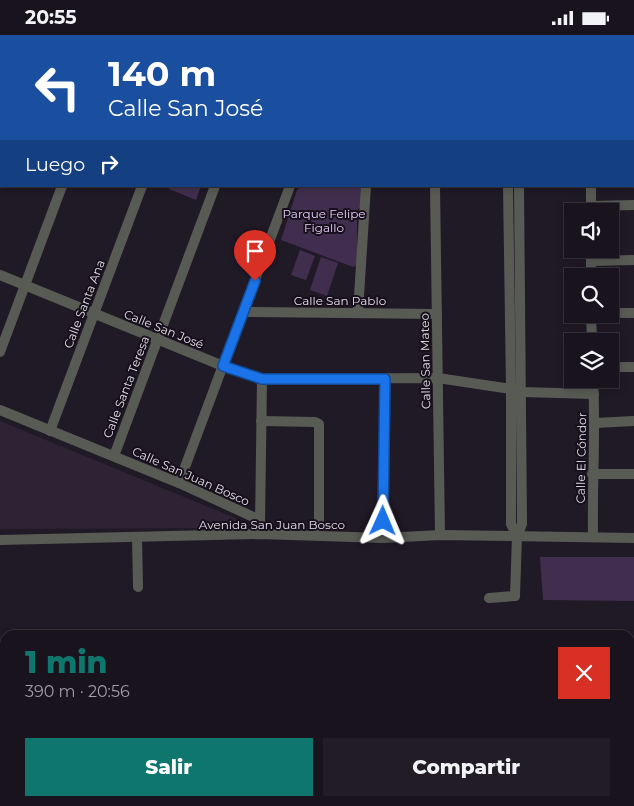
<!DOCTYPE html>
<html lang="es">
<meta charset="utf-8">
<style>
:root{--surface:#18131c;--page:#211c25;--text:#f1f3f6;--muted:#9f9ea3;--line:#36323b;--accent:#0f766e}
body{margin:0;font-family:Montserrat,sans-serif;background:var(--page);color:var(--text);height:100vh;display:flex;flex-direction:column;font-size:19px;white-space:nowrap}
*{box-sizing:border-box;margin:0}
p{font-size:16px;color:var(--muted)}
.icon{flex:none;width:28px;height:28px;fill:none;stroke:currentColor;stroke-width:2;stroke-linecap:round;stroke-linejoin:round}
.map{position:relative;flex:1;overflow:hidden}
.drawer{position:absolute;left:0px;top:595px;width:635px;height:176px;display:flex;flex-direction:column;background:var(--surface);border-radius:15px 15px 0 0;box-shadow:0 2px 8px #0003,0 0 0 1px var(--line)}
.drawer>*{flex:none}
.guide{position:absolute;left:0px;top:0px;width:635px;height:152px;box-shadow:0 2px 8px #0003,0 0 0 1px var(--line);background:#1a4fa0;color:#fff;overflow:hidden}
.controls{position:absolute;left:564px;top:168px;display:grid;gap:10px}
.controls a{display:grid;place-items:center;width:55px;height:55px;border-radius:0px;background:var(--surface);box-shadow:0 2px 8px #0003,0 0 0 1px var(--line);font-size:25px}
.pin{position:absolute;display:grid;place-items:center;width:42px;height:42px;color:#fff;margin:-51px -21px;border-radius:50% 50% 50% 0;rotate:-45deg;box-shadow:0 0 5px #0007}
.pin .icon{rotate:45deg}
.me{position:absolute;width:55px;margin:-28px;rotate:1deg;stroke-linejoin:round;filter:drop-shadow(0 0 4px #0008)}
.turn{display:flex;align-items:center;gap:18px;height:105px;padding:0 25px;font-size:22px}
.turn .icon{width:65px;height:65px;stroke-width:2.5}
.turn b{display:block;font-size:35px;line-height:42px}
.then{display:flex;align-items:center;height:48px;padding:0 25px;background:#0003;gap:10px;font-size:19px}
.round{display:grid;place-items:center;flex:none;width:52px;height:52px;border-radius:0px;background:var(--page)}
.head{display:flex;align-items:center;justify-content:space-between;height:85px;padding:0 25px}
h1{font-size:30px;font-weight:800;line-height:38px;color:var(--accent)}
.primary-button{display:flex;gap:10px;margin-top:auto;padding:10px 25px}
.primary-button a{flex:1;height:58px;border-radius:0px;background:var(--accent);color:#fff;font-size:20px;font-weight:800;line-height:58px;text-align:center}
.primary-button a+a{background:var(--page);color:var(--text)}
.status{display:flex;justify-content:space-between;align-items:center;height:35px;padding:0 25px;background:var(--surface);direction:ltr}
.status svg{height:14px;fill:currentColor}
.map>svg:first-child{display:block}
.built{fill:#2d2335}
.green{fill:#412e4e}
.water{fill:#735786}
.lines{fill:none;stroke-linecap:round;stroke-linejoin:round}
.minor{stroke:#585b54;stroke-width:10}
.highway{stroke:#abb3a1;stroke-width:14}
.route-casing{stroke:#114b97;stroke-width:12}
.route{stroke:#1a73e8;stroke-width:9}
.labels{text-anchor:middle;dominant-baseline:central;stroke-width:4;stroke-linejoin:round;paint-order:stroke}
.park-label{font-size:12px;fill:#e5cbf8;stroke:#17101c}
.street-label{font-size:12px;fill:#e0dbe4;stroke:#17101c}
</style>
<div class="status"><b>20:55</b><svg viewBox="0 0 49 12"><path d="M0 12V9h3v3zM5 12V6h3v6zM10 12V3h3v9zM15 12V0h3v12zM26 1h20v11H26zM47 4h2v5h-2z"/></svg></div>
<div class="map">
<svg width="634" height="771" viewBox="0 0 634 771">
<rect width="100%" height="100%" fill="#201926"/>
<path class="built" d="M0 386 247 488V493L0 494Z"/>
<g class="green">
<path d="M170 151H201L196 165 169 154Z"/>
<path d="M302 151H360L363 154 362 171 357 175V230L353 232 281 205 297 155Z"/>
<path d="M300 215 315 221 306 245 291 240Z"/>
<path d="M321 222 338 228 327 261 310 255Z"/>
<path d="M540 522H634V566L543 565Z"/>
</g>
<path class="water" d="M5 633V766H520L525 771H0V635Z"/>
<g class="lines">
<g class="minor">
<path d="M355 0 358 1"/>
<path d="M631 0 634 1"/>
<path d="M119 1 120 0"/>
<path d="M198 1V0"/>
<path d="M271 1 272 0"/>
<path d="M438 1V0"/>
<path d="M519 1V0"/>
<path d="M530 1V0"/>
<path d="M608 1 609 0"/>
<path d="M435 151 440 500"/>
<path d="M508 151 511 354V489L517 501"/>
<path d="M591 151V176"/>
<path d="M591 171 634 170"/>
<path d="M591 214V241"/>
<path d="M591 226 634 225"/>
<path d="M0 240 223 331 262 344 438 343 511 354 522 357 594 359"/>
<path d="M244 277 437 279"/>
<path d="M358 277 366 151"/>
<path d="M610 278H634"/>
<path d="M591 279 592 306"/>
<path d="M0 317 62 151"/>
<path d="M610 332H634"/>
<path d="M593 344C596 396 592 449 593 502"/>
<path d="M0 375 179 448 260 485"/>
<path d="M261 386 315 387 319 389V501"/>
<path d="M595 388 634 386"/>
<path d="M50 396 142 151"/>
<path d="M114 421 215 151"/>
<path d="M592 439H634"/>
<path d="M179 448 290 151"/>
<path d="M260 490 262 344"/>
<path d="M137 503 138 552"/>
<path d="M383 503 385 344"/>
<path d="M0 505 260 499 383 503 440 500 634 503"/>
<path d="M489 563 515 561 517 501 522 489 519 151"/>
</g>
<g class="highway">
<path d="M32 1 33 0"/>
<path d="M0 44 1 42"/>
<path d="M0 58H1"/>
<path d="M0 96 1 95"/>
</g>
</g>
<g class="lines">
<g class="route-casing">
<path id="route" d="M255 246 223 331 262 344H385L383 486"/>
</g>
<use href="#route" class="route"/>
</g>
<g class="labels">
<g class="park-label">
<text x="324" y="178">Parque Felipe<tspan x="324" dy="14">Figallo</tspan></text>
</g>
<g class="street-label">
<text x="340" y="265">Calle San Pablo</text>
<text transform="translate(84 269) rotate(-69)">Calle Santa Ana</text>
<text transform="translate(164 294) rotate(22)">Calle San José</text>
<text transform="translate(425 326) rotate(-91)">Calle San Mateo</text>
<text transform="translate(126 352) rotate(-69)">Calle Santa Teresa</text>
<text transform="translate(581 423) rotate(-89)">Calle El Cóndor</text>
<text transform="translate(191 441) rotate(24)">Calle San Juan Bosco</text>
<text x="272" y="489">Avenida San Juan Bosco</text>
</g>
</g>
</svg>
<div class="controls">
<a><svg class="icon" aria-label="sound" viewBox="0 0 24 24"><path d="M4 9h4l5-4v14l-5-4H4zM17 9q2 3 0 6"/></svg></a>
<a><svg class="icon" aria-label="search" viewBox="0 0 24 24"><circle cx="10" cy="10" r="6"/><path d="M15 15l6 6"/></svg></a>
<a><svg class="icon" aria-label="layers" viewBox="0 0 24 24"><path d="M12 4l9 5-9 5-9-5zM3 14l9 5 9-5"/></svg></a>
</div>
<div class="pin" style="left:255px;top:246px;background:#d93025"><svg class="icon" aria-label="arrive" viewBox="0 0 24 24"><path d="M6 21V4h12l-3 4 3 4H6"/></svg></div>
<svg class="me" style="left:383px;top:486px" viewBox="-20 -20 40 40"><path d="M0-17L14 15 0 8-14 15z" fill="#1a73e8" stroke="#fff" stroke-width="4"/></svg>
<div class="guide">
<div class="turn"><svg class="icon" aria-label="left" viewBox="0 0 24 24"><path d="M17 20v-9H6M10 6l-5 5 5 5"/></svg><div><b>140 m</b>Calle San José</div></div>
<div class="then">Luego<svg class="icon" aria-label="right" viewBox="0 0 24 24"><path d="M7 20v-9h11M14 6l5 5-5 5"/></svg></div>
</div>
<section class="drawer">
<div class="head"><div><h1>1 min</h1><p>390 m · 20:56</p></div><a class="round" style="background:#d93025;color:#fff"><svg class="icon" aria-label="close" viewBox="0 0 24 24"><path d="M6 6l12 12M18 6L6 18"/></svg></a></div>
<div class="primary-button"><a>Salir</a><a>Compartir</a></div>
</section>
</div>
